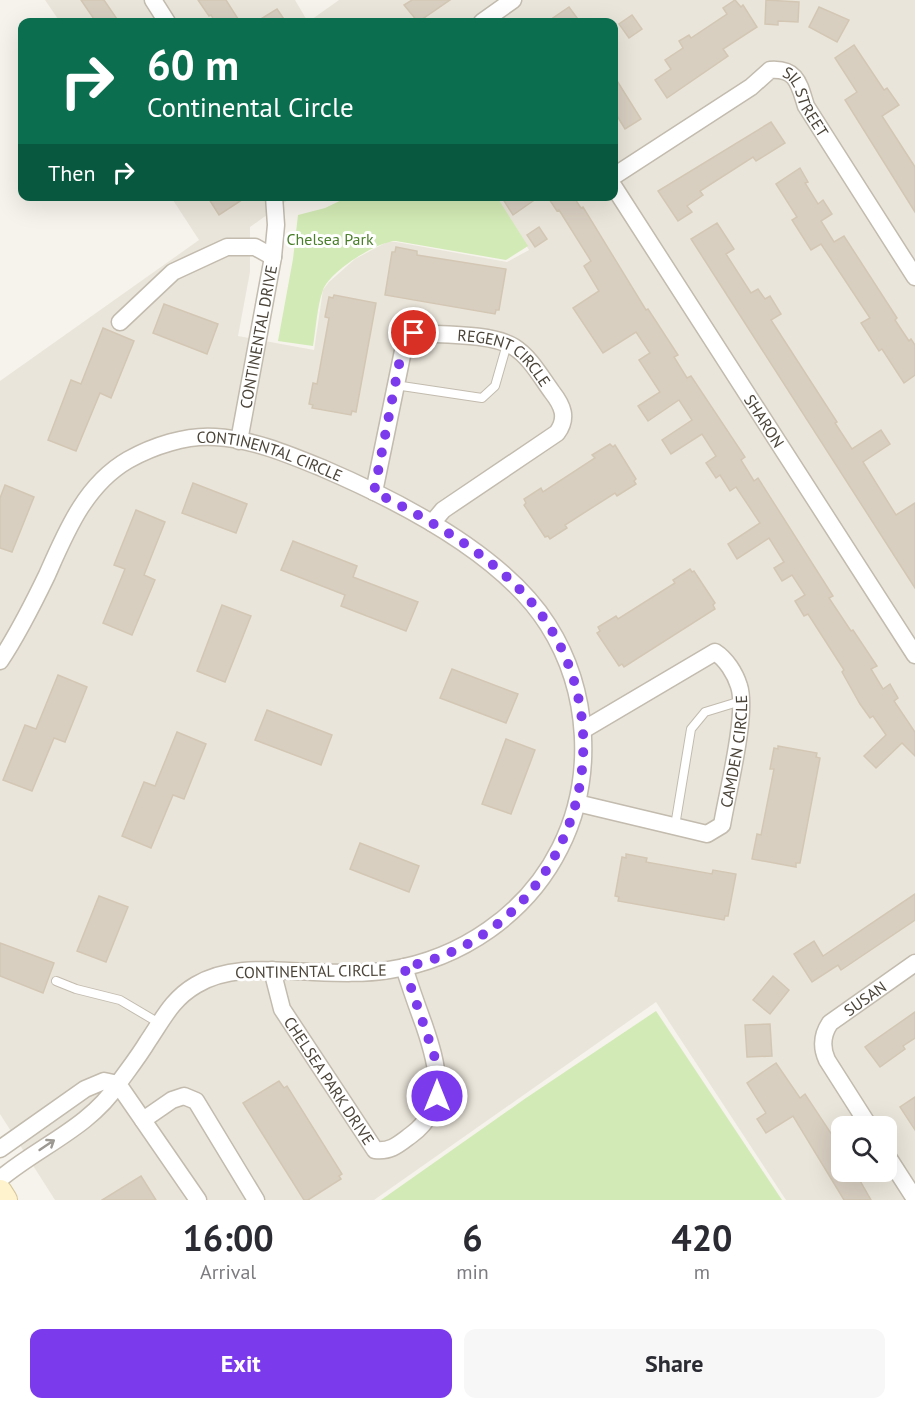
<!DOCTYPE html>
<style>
:root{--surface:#fff;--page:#f7f7f7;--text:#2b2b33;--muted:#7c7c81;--accent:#7c3aed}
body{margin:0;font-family:"PT Sans",sans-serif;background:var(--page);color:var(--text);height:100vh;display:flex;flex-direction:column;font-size:22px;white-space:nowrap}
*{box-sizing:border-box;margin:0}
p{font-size:20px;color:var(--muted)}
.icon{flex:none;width:33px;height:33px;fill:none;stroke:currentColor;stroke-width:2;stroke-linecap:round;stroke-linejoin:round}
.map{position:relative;height:1200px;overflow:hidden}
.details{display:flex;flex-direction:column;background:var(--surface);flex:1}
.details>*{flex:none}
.top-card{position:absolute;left:18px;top:18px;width:600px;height:183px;border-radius:12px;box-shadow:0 6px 24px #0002;background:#0b6e4f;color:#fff;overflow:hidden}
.fabs{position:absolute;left:831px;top:1116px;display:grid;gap:12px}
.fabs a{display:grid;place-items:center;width:66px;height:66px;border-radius:12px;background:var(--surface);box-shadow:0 6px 24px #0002;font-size:30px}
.pin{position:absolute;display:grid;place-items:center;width:51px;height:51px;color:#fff;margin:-26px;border:3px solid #fff;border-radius:50%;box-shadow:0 2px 6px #0007}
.me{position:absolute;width:66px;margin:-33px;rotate:0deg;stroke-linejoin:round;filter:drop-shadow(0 0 4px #0008)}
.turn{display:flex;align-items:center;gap:21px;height:126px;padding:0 30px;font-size:27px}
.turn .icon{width:78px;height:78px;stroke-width:2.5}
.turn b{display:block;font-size:42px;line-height:51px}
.then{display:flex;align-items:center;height:57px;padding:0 30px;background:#0003;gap:12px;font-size:22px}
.eta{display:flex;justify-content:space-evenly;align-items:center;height:102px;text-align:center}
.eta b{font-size:36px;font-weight:600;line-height:42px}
.primary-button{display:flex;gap:12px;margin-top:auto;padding:12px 30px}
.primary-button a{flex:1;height:69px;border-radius:12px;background:var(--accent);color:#fff;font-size:24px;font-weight:600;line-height:69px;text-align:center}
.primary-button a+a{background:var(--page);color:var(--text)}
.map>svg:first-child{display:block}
.residential{fill:#eae5da;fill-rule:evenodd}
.green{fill:#d2eab5}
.building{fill:#d8cfc1;stroke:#d3c7b4;stroke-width:1.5}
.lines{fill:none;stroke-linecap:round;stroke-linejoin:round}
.lane-casing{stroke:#c2bbae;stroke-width:10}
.street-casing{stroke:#c2bbae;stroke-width:19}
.secondary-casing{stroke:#d6c79b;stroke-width:26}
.lane{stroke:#fff;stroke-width:8}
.street{stroke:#fff;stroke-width:16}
.secondary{stroke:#fff3cd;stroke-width:24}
.oneway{stroke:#9c9892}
.route{stroke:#7c3aed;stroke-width:10;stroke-dasharray:0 18}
.labels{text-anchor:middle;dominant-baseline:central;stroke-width:6;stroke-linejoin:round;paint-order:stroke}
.street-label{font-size:16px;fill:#4b4439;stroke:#fff}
.park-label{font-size:16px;fill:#4a7f2a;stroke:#fff}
</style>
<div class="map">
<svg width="915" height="1200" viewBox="0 0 915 1200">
<rect width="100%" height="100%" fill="#f6f3ec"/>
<path class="residential" d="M45 0H295L308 22 339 0H915V1200H786L656 1002 374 1200H55L0 1114V381L199 240 171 197H292L250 227V272L238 336 314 350 323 290 329 282 355 259 387 242H396L507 262 529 250 496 197 614 196V22H60ZM842 1126H886V1172H842Z"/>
<g class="green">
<path d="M348 197H497L528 246 506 260 396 241C377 241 329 272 323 290 317 306 316 329 313 346L278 341 293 259 298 215 325 208Z"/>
<path d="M656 1011 782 1200H381L526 1098Z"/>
</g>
<g class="building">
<path d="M81 0H104L119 22H96Z"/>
<path d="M198 0H226L240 22H215L211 15 209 16Z"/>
<path d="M412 0H450L418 22 404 5Z"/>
<path d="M735 0 741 7 743 5 757 27 723 49 728 56 667 98 655 80 671 69 665 60 683 48 679 41 689 35 691 38 727 14 723 8Z"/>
<path d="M766 0 799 2 798 22 778 21V25L765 24Z"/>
<path d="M569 7 580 22H547Z"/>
<path d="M819 7 849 20 837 42 809 27Z"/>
<path d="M277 9 286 22H256Z"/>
<path d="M632 15 642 29 629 38 619 24Z"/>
<path d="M854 45 884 90 887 88 899 105 882 116 915 167V212L845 100 857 92 835 58Z"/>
<path d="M614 76 641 119 625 129 614 111Z"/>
<path d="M771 122 785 143 756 161 753 157 700 191 703 195 687 206 692 212 678 221 658 191Z"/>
<path d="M800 168 808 182 805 183 818 204 823 200 832 214 821 221 834 242 844 236 897 318 895 320 909 341 911 339 915 345V375L904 383 882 349 879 351 861 323 870 318 821 244 811 250 792 220 797 217 776 184Z"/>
<path d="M207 196H248L219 215Z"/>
<path d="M501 196H540L513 215Z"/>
<path d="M547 196H573L581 208 583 207 646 310 648 309 678 355 674 357 687 378 691 376 745 457 741 460 754 481 758 478 833 596 829 598 851 631 853 630 877 666 871 669 883 689 890 684 898 698 894 701 915 732V756L902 743 876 768 864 756 886 735 873 716 870 718 860 704 842 672 844 670 808 614 804 616 795 601 805 595 792 575 782 581 774 568 784 562 769 538 737 559 728 544 760 523 736 487 730 491 720 475 716 478 706 463 716 456 702 434 671 454 662 440 692 420 679 400 648 421 638 406 660 392 639 360 650 353 636 332 603 353 573 308 599 291 584 266 591 261 559 210 557 211Z"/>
<path d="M717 223 734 249 726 254 751 293 758 289 765 299 770 296 781 314 771 320 837 422 835 423 852 449 881 430 890 444 863 462 896 515 915 503V588L691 239Z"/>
<path d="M539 227 547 239 535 247 527 235Z"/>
<path d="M396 247 417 251V255L506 269 499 310H496L495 314 385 295 392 252H395Z"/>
<path d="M334 295 376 303 356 412 352 411 351 415 312 408 313 405 309 404 313 383 317 384 329 318 325 317 329 297 333 298Z"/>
<path d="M164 304 218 324 207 354 153 333Z"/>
<path d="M103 328 134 341 111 398 100 393 76 451 48 440 71 380 81 384Z"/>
<path d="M610 444 613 447 615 445 636 479 634 481 636 484 617 496 615 493 565 525 567 528 550 539 548 536 545 537 524 505 526 503 524 499 541 488 543 492 595 458 592 455Z"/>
<path d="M193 483 247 504 236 533 182 513Z"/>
<path d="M5 485 34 497 12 552 0 548V498Z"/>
<path d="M136 510 165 522 144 575 155 580 132 635 103 623 125 569 114 565Z"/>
<path d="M293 541 357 566 353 577 418 602 406 631 341 606 345 595 281 570Z"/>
<path d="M690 569 692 572 694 571 715 603 713 605 715 609 624 667 622 664 619 666 597 633 600 631 598 627 616 616 618 619 675 583 673 580Z"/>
<path d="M222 605 251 616 225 682 197 671Z"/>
<path d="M452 669 518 694 506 723 440 698Z"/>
<path d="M58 675 87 687 65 742 54 738 32 791 3 780 25 725 36 729Z"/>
<path d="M267 710 332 735 321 765 255 740Z"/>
<path d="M177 732 206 744 184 799 173 795 151 848 122 836 144 782 155 786Z"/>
<path d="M506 739 535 750 511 814 482 804Z"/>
<path d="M778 746 817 753 816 757 820 758 800 863H796V867L752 859 757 834 761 835 774 769H770L774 748 778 749Z"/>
<path d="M360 843 419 866 409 892 350 869Z"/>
<path d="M626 854 647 858 646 862 712 874 713 870 736 874 728 916H725L724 920 618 901 619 897 615 896 622 857 626 858Z"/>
<path d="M915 894V920L841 970 838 965 812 982 794 954 814 941 823 956Z"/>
<path d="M99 896 128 907 106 962 77 951Z"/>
<path d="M0 943 54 963 43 993 0 976Z"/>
<path d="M773 976 789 990 770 1014 753 1000Z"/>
<path d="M915 1012V1038L903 1046 905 1049 880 1067 865 1047Z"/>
<path d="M770 1024 772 1056 747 1057 745 1025Z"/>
<path d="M776 1063 800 1098 805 1094 842 1150V1172H855L871 1200H844L793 1116 766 1133 757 1119 766 1113 747 1083Z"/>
<path d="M279 1081 284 1088 287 1086 342 1174 339 1176 341 1179 308 1200H304L243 1103Z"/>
<path d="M915 1097V1130L900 1107Z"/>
<path d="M141 1176 156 1200H102Z"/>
</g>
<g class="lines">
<g class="lane-casing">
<g id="lane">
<path d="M395 385 482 398 495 386 507 344"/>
<path d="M675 826 691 729 705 712 741 701"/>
<path d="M56 981 76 989 120 1000 159 1023"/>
</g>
</g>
<g class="street-casing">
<g id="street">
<path d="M153 0 167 22"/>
<path d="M482 22 513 0"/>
<path id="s1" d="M614 176 751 87 770 70C797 68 799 84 806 106L915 277"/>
<path id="s2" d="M614 187 915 655"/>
<path d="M120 322 173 272 227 247H255L273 257"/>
<path id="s3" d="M239 441 273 257 276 225 274 196"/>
<path id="s4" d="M374 492 405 341 414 333C441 335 492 333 514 347 530 357 541 377 552 392 563 406 568 418 557 433L443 510 432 523"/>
<path id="s5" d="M0 661C18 634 33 604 47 575 66 532 85 485 128 460 153 446 186 435 215 437 252 439 288 454 322 468 399 501 503 554 548 625 590 691 595 779 560 848 527 914 461 959 389 970 364 974 339 973 314 972 275 971 231 964 196 985 172 999 163 1019 148 1041 139 1056 128 1070 118 1084L198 1200"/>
<path id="s6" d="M577 803 707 834 722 825C727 794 748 713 739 686 735 673 726 659 715 652L583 730"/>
<path id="s7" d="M272 970 282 1009 375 1150C391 1152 399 1144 411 1135 450 1106 437 1063 424 1025 417 1006 410 986 404 967"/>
<path d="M143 1120 172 1100 184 1096 196 1101 256 1200"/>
<path id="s8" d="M869 1126 827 1060C821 1047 822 1035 830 1023L915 963"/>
<path d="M0 1149 85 1089 104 1081 118 1084C90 1127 38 1147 0 1179"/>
<path d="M886 1154 915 1199"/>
</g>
</g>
<g class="secondary-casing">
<path id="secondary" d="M0 1192 5 1200"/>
</g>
<use href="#lane" class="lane"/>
<use href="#street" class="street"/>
<use href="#secondary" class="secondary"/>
</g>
<defs><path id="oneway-shaft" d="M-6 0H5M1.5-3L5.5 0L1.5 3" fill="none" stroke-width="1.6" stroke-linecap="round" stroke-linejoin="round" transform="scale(1.5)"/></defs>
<use class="oneway" href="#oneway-shaft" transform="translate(47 1145) rotate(-34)"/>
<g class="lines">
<path class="route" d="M414 333 405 341 402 349 374 492C437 523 511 566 549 626 632 758 557 937 404 967L434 1055 438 1072 437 1096"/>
</g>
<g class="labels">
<g class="street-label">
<text stroke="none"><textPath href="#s1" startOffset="242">SIL STREET</textPath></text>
<text stroke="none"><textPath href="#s3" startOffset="106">CONTINENTAL DRIVE</textPath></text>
<text stroke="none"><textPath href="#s4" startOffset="264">REGENT CIRCLE</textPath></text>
<text stroke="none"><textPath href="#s2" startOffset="278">SHARON</textPath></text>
<text stroke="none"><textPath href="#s5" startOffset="390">CONTINENTAL CIRCLE</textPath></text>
<text stroke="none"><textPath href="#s6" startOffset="226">CAMDEN CIRCLE</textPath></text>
<text transform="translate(311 971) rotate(-1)">CONTINENTAL CIRCLE</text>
<text stroke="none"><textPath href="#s8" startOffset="160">SUSAN</textPath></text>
<text stroke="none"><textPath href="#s7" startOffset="126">CHELSEA PARK DRIVE</textPath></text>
</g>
<g class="park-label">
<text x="330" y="239">Chelsea Park</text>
</g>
</g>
</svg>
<div class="fabs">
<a><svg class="icon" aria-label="search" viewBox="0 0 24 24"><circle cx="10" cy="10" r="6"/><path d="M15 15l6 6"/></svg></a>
</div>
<div class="pin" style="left:414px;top:333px;background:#d93025"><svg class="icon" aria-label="arrive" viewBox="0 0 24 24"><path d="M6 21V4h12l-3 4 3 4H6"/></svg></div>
<svg class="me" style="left:437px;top:1096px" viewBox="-20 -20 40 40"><circle r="17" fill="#7c3aed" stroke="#fff" stroke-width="3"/><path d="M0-11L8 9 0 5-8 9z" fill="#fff"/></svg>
<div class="top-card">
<div class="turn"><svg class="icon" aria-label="right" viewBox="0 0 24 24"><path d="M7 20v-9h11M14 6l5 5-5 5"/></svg><div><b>60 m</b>Continental Circle</div></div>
<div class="then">Then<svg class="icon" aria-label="right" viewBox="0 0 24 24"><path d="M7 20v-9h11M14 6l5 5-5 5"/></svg></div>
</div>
</div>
<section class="details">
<div class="eta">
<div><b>16:00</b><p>Arrival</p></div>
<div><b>6</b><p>min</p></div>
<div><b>420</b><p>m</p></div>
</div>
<div class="primary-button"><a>Exit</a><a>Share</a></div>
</section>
